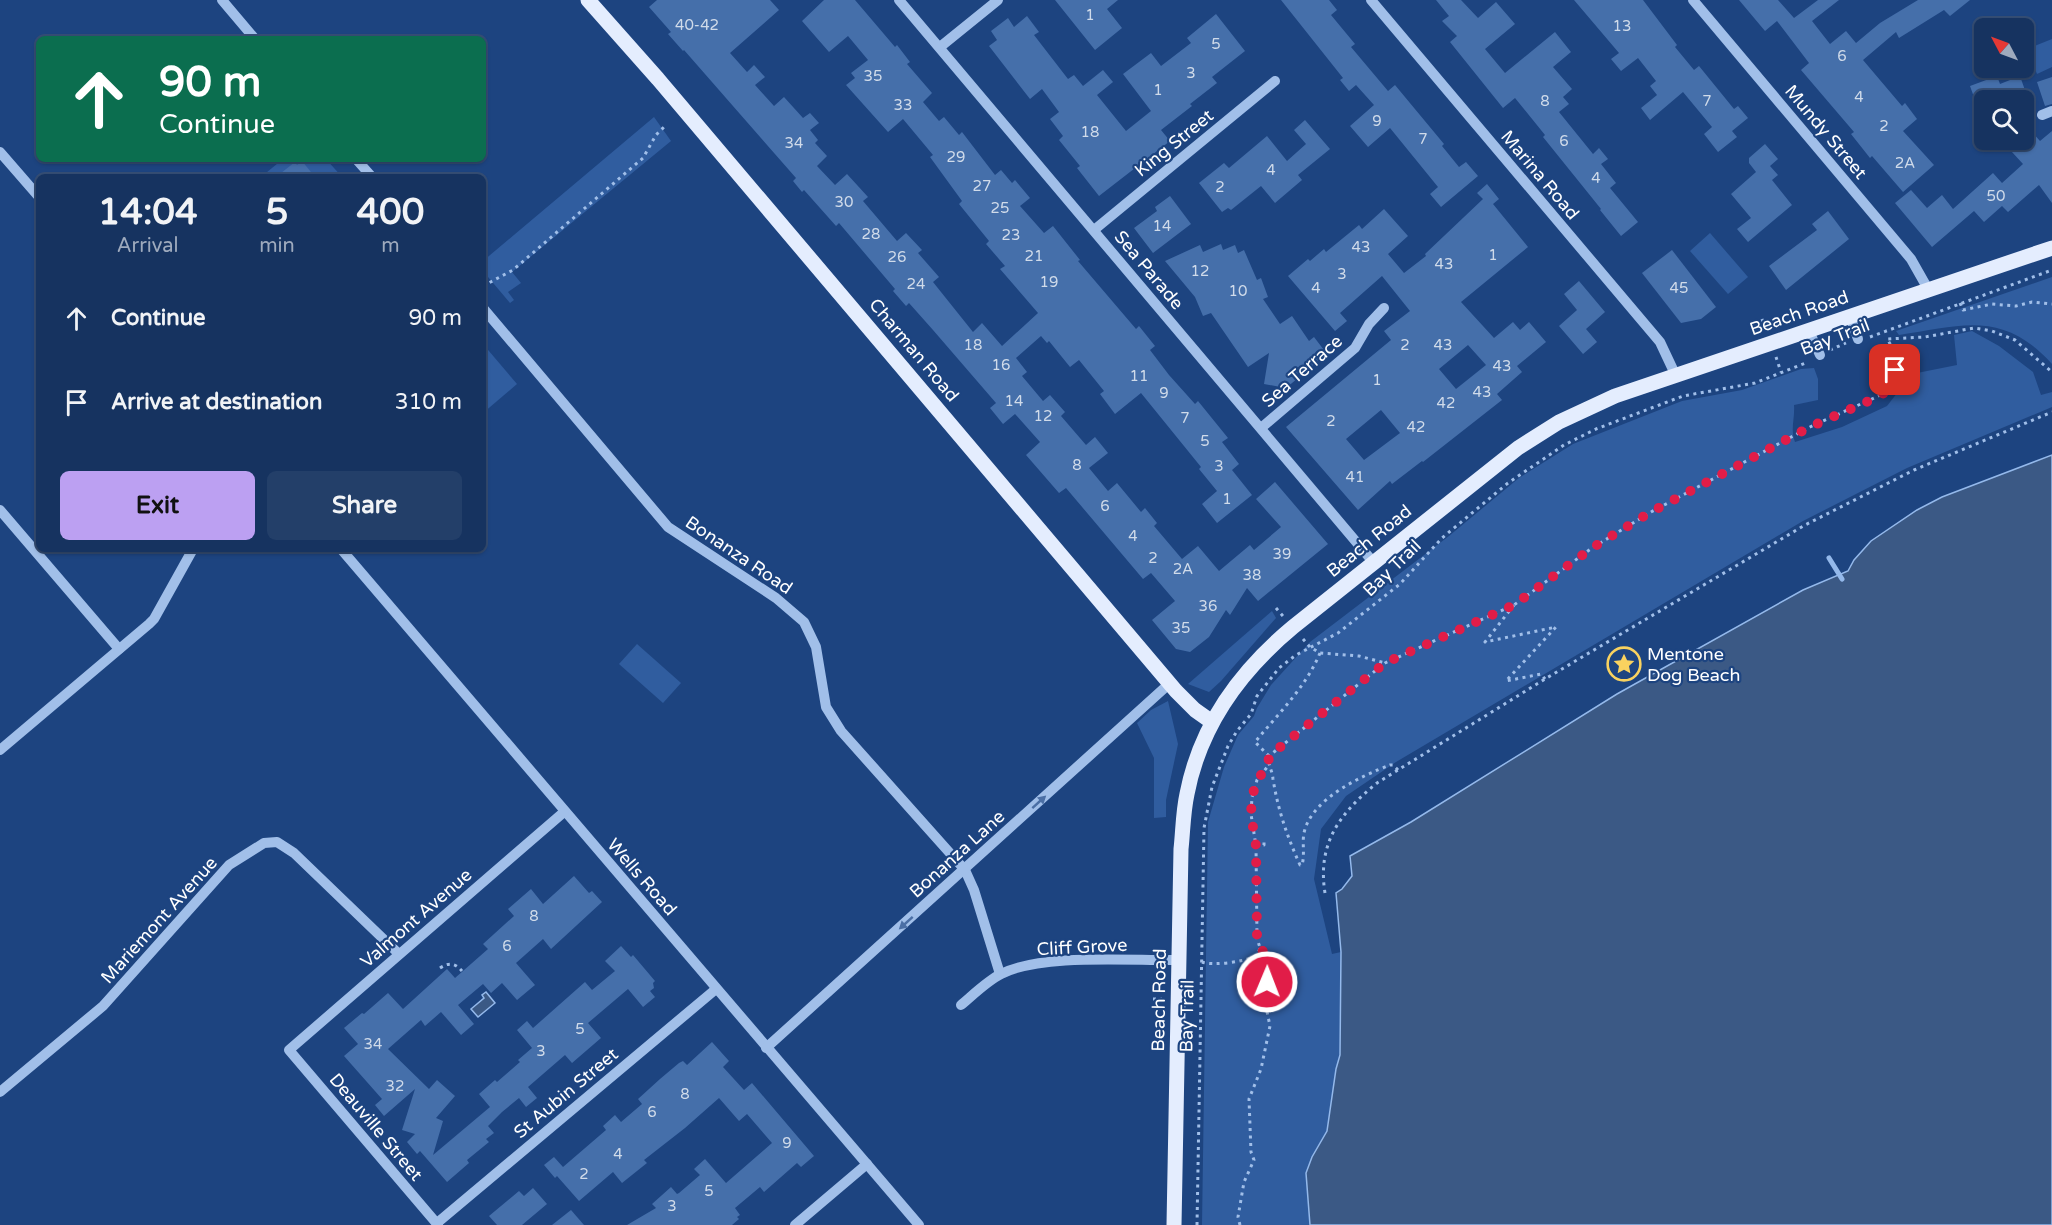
<!DOCTYPE html>
<style>
:root{--surface:#163360;--page:#233f69;--text:#f1f3f6;--muted:#9eaabd;--line:#354e75;--accent:#bca0f2}
body{margin:0;font-family:"Varela Round",sans-serif;background:var(--page);color:var(--text);height:100vh;display:flex;flex-direction:column;font-size:22px;white-space:nowrap}
*{box-sizing:border-box;margin:0}
p{font-size:20px;color:var(--muted)}
.icon{flex:none;width:33px;height:33px;fill:none;stroke:currentColor;stroke-width:2;stroke-linecap:round;stroke-linejoin:round}
.map{position:relative;flex:1;overflow:hidden}
.panel{position:absolute;left:36px;top:174px;width:450px;height:378px;display:flex;flex-direction:column;background:var(--surface);border-radius:9px;box-shadow:0 2px 4px #0004,0 0 0 2px var(--line)}
.panel>*{flex:none}
.banner{position:absolute;left:36px;top:36px;width:450px;height:126px;border-radius:9px;box-shadow:0 2px 4px #0004,0 0 0 2px var(--line);background:#0b6e4f;color:#fff;overflow:hidden}
.needle{width:39px;rotate:311deg}
.fabs{position:absolute;left:1974px;top:18px;display:grid;gap:12px}
.fabs a{display:grid;place-items:center;width:60px;height:60px;border-radius:9px;background:var(--surface);box-shadow:0 2px 4px #0004,0 0 0 2px var(--line);font-size:30px}
.pin{position:absolute;display:grid;place-items:center;width:51px;height:51px;color:#fff;margin:-26px;border-radius:12px;box-shadow:0 3px 9px #0006}
.me{position:absolute;width:66px;margin:-33px;rotate:1deg;stroke-linejoin:round;filter:drop-shadow(0 0 4px #0008)}
.turn{display:flex;align-items:center;gap:21px;height:126px;padding:0 24px;font-size:27px}
.turn .icon{width:78px;height:78px;stroke-width:2.5}
.turn b{display:block;font-size:42px;line-height:51px}
.eta{display:flex;justify-content:space-evenly;align-items:center;height:102px;text-align:center}
.eta b{font-size:36px;font-weight:700;line-height:42px}
.action{display:flex;gap:12px;margin-top:auto;padding:12px 24px}
.action a{flex:1;height:69px;border-radius:9px;background:var(--accent);color:#111;font-size:24px;font-weight:700;line-height:69px;text-align:center}
.action a+a{background:var(--page);color:var(--text)}
ul{padding:0;list-style:none}
li{display:flex;align-items:center;gap:18px;height:84px;padding:0 24px}
li div{flex:1}
li b{display:block;font-size:22px}
li em{font-style:normal}
.map>svg:first-child{display:block}
.green{fill:#305d9f}
.water{fill:#3b5985;stroke:#94b9eb;stroke-width:1.5}
.lines{fill:none;stroke-linecap:round;stroke-linejoin:round}
.stream{stroke:#94b9eb;stroke-width:5}
.building{fill:#456faa;fill-rule:evenodd}
.path{stroke:#a1bfe9;stroke-width:3;stroke-dasharray:3 4.5;stroke-linecap:butt}
.minor{stroke:#a1bfe9;stroke-width:10}
.major{stroke:#e4edfe;stroke-width:15}
.oneway{fill:#4b6fa5}
.route{stroke:#e11d48;stroke-width:10;stroke-dasharray:0 18}
.labels{text-anchor:middle;dominant-baseline:central;stroke-width:4.5;stroke-linejoin:round;paint-order:stroke}
.number-label{font-size:15px;fill:#d0dbea}
.street-label{font-size:18px;fill:#fff;stroke:#1d4480}
.poi-label{font-size:18px;fill:#fff;stroke:#1d4480;text-anchor:start}
</style>
<div class="map">
<svg width="2052" height="1225" viewBox="0 0 2052 1225">
<rect width="100%" height="100%" fill="#1d4480"/>
<g class="green">
<path d="M2052 39V67L2037 74 2027 49Z"/>
<path d="M654 117 671 141 512 272 521 283 508 292 514 300 510 303 483 271V261Z"/>
<path d="M283 159H326L342 177H261Z"/>
<path d="M1710 233 1748 277 1728 294 1690 251Z"/>
<path d="M2052 277V364C2003 310 1963 325 1899 335L1896 331Z"/>
<path d="M1972 331 1999 346 2033 372 2041 395 2052 392V407L1907 468 1803 521 1396 762 1346 796 1321 829 1314 879 1332 954 1341 952 1340 1056 1336 1069 1327 1131 1312 1157 1306 1173 1310 1225H1202L1208 822 1224 767 1238 735 1254 716 1257 708 1271 685 1310 642 1449 536 1519 478 1573 444 1682 401 1742 390 1801 369 1814 368 1818 379V400L1794 405C1795 419 1790 429 1795 442L1842 427 1887 406 1912 374 1957 365 1954 335Z"/>
<path d="M483 344 517 384 483 413Z"/>
<path d="M1272 611 1276 618 1221 681 1209 692 1188 684Z"/>
<path d="M637 644 681 683 663 703 619 664Z"/>
<path d="M1168 701 1178 744 1166 800V817L1154 818V758L1137 723 1151 710Z"/>
</g>
<g class="water">
<path d="M2052 455V1225H1310L1306 1173 1312 1157 1327 1131 1336 1069 1340 1055 1341 952 1336 893 1342 889 1352 876 1350 856 1411 822 1617 694 1803 590 1848 571 1854 560 1871 541 1917 510 1942 497Z"/>
<path d="M486 992 495 1003 478 1017 471 1009 484 998 482 995Z"/>
</g>
<g class="lines">
<path class="stream" d="M1829 558 1842 579"/>
</g>
<g class="building">
<path d="M657 0H770L779 10 730 53 747 72 754 65 765 77 755 85 774 106 784 97 803 118 810 113 819 123 810 130 818 140 815 143 827 156 817 166 835 185 847 174 868 197 863 201 897 241 906 233 922 250 918 253 939 277 933 282 973 332 982 323 1002 346 1038 313 1000 269 1005 266 986 244 989 241 959 204 962 201 930 157 933 155 903 119 888 132 846 85 855 78 851 73 868 60 848 36 829 52 802 21 824 0H855L895 47 897 45 910 62 907 64 932 93 923 102 939 121 944 117 959 135 962 132 995 175 1001 170 1012 183 1015 180 1030 198 1020 206 1044 233 1053 226 1080 260 1078 261 1136 329 1139 326 1155 346 1150 350 1169 375 1195 404 1198 401 1228 438 1222 442 1239 464 1232 470 1252 495 1217 523 1202 504 1217 491 1199 469 1201 467 1141 393 1115 414 1100 394 1104 391 1079 360 1070 367 1049 341 1047 343 1041 336 1016 358 1027 372 1022 376 1043 401 1050 395 1065 412 1061 416 1086 445 1095 437 1108 453 1089 468 1108 491 1117 483 1141 512 1145 508 1157 523 1154 526 1182 559 1198 546 1219 571 1250 545 1254 550 1281 527 1256 499 1275 482 1328 544 1258 601 1247 588 1230 615 1226 610 1209 637 1190 652 1176 649 1152 620 1175 601 1151 573 1143 579 1066 488 1059 493 1026 455 1040 442 1015 414 1003 424 990 408 996 403 933 330 909 303 906 306 893 291 895 289 839 223 836 226 804 190 802 192 793 181 796 178 684 50 683 51 668 34 671 32 649 7Z"/>
<path d="M1055 0H1118L1107 9 1122 28 1095 50Z"/>
<path d="M1281 0H1329L1337 10 1331 15 1355 44 1351 47 1388 91 1395 85 1444 144 1442 146 1459 167 1466 162 1478 176 1441 207 1430 194 1438 187 1390 128 1368 147 1350 126 1374 105 1356 85 1349 91 1340 80 1343 78Z"/>
<path d="M1436 0H1461L1478 18 1496 2 1515 24 1485 49 1505 73 1555 32 1571 52 1553 67 1572 89 1563 97 1569 104 1559 112 1593 154 1599 148 1608 159 1601 164 1616 183 1610 188 1638 222 1621 236 1600 210 1601 209 1543 137 1545 135 1515 98 1503 108 1450 42 1457 36 1442 21 1449 16Z"/>
<path d="M1574 0H1643L1677 45 1675 47 1694 70 1699 66 1734 109 1738 106 1748 118 1732 131 1737 137 1718 152 1704 134 1712 127 1683 92 1650 120 1641 108 1657 95 1650 86 1656 81 1638 58 1621 71 1611 59 1619 53Z"/>
<path d="M1739 0H1778L1794 18 1818 0H1839L1812 21 1830 44 1846 31 1856 43 1880 23 1918 0H1970L1950 16 1944 10 1899 38 1896 32 1863 60 1902 106 1905 103 1917 119 1903 131 1934 165 1903 192 1872 156 1870 158 1851 134 1854 132 1801 70 1809 63 1777 21 1765 31Z"/>
<path d="M1216 14 1245 51 1212 77 1217 83 1190 104 1192 106 1161 130 1170 141 1099 196 1077 168 1080 166 1059 140 1063 136 1050 119 1059 112 1042 89 1030 99 989 46 997 40 991 31 1008 18 1014 27 1027 16 1039 32 1034 35 1068 79 1074 75 1083 86 1103 70 1113 82 1097 95 1126 131 1151 111 1123 74 1151 53 1161 66 1191 43 1187 38Z"/>
<path d="M1997 76 2000 84 2020 76 2027 96 2015 100H1975L1970 86Z"/>
<path d="M2052 77V104L2045 106 2037 82Z"/>
<path d="M1305 120 1330 149 1298 175 1302 180 1275 203 1261 186 1231 210 1228 208 1222 212 1199 183 1224 163 1229 168 1267 136 1287 161 1306 144 1294 130Z"/>
<path d="M2024 123 2040 141 2052 131V203L2039 185 2008 212 2002 206 1984 222 1974 211 1932 247 1895 203 1911 190 1927 208 1942 195 1953 209 1993 173 2002 183 2023 164 2001 140H2024Z"/>
<path d="M1765 144 1778 159 1770 166 1778 175 1772 180 1792 205 1748 242 1737 229 1751 218 1731 194 1756 172 1749 163V158Z"/>
<path d="M302 161 315 177H276L295 162 297 165Z"/>
<path d="M1487 184 1499 199 1493 204 1528 247 1461 302 1494 338 1513 322 1520 330 1529 322 1546 342 1517 366 1522 372 1497 394 1502 400 1423 462 1422 461 1392 484 1390 481 1358 510 1286 427 1391 340 1384 331 1410 311 1382 276 1340 313 1347 321 1335 331 1288 276 1308 259 1310 261 1324 249 1326 252 1359 225 1362 229 1384 209 1408 236 1388 254 1404 273 1426 256 1425 254 1483 199 1477 193ZM1468 345 1486 365 1456 389 1439 369ZM1381 410 1400 433 1364 460 1346 439Z"/>
<path d="M1170 196 1191 224 1153 253 1134 228 1157 211 1155 207Z"/>
<path d="M1828 211 1849 239 1786 290 1769 266 1817 230 1812 224Z"/>
<path d="M1221 244 1223 250 1235 245 1238 253 1244 250 1257 280 1261 278 1268 297 1263 299 1280 324 1292 316 1309 341 1314 337 1327 354 1286 388 1264 384 1269 353 1248 367 1211 313 1203 316 1195 297 1165 261 1200 245 1203 252Z"/>
<path d="M1672 250 1716 307 1701 319 1681 323 1642 273Z"/>
<path d="M1579 281 1605 312 1586 329 1597 342 1583 354 1559 326 1577 310 1564 294Z"/>
<path d="M574 876 589 893 592 891 602 902 551 949 543 939 516 963 535 985 517 1000 502 983 491 993 483 984 458 1005 474 1024 461 1035 441 1012 425 1026 421 1020 388 1049 429 1089 437 1080 455 1096 436 1118 443 1121 433 1155 490 1107 479 1094 495 1080 497 1082 520 1062 518 1060 532 1048 517 1030 527 1021 533 1028 585 982 592 990 615 971 605 961 621 946 631 957 633 955 655 981 653 983 654 988 650 991 655 997 643 1007 628 989 588 1023 601 1038 572 1063 565 1055 528 1087 537 1098 526 1107 519 1098 502 1112 488 1126 494 1133 486 1139 489 1142 467 1160 469 1163 447 1182 420 1151 417 1154 407 1142 415 1134 402 1130 415 1089 384 1116 375 1105 382 1099 344 1056 358 1044 344 1028 362 1013 364 1014 388 993 403 1009 447 969 455 978 488 949 483 944 514 916 508 909 531 889 543 904Z"/>
<path d="M712 1042 729 1061 723 1067 744 1090 752 1083 814 1156 801 1167 797 1163 764 1192 760 1187 735 1208 740 1215 737 1217 739 1219 732 1225H627L656 1208 652 1204 671 1187 677 1194 679 1193 700 1175 694 1169 705 1159 726 1183 772 1143 747 1114 739 1121 719 1098 685 1128 644 1160 647 1163 622 1183 613 1172 579 1201 557 1176 555 1178 544 1165 554 1157 563 1167 606 1130 603 1126 615 1115 621 1122 642 1104 638 1099 660 1079 679 1063 683 1061 687 1065Z"/>
<path d="M533 1188 547 1204 522 1225H497L489 1216 519 1191 524 1196Z"/>
<path d="M571 1210 584 1225H552Z"/>
</g>
<g class="lines">
<g class="path">
<path d="M483 286 513 270 643 158 656 135 665 126"/>
<path d="M1960 303 1963 310 1992 304 2016 306 2032 302 2052 304"/>
<path d="M1762 319 1765 328"/>
<path d="M1870 337 2052 270"/>
<path d="M1830 350 1846 343"/>
<path d="M1776 357 1781 372"/>
<path d="M1514 605 1485 642 1556 627 1506 681 1541 674 1545 679"/>
<path d="M1276 608 1283 616"/>
<path d="M1303 639 1310 647 1320 653 1359 656 1385 663"/>
<path d="M1269 756 1255 742C1278 714 1306 687 1320 653"/>
<path d="M1398 770 1393 765H1390C1361 776 1311 799 1304 833 1302 843 1305 855 1302 865H1300C1287 836 1278 810 1273 779 1272 768 1268 768 1269 756L1385 663 1514 605 1592 548 1651 512 1810 427 1885 393C1899 377 1899 356 1887 339L1925 337 1974 328 1992 331 2015 340 2052 372"/>
<path d="M1256 846 1264 845V840"/>
<path d="M1325 893C1317 843 1340 813 1377 783L1545 679 1805 525 1914 470 2052 412"/>
<path d="M1202 962C1212 966 1245 962 1255 956 1258 954 1259 951 1260 948"/>
<path d="M440 968C449 962 455 963 462 971"/>
<path d="M1153 999H1162"/>
<path d="M1197 1225 1204 828 1212 787 1228 746 1237 731 1251 714 1257 696 1279 668 1296 655 1338 633 1400 584 1442 538 1508 483 1564 445 1596 429 1683 396 1755 383 1808 362"/>
<path d="M1240 1225 1238 1217 1244 1182 1254 1160 1251 1152 1249 1099 1261 1069 1270 1026 1265 1002 1267 982 1273 962 1260 948 1257 938 1256 846 1251 814 1252 797 1257 780 1268 766"/>
</g>
<g class="minor">
<path d="M222 0 255 39"/>
<path d="M899 0 1374 563"/>
<path d="M1371 0 1660 342 1676 376"/>
<path d="M1693 0 1911 259 1928 289"/>
<path d="M940 47 998 0"/>
<path d="M2042 115 2052 111"/>
<path d="M0 152 39 197"/>
<path d="M356 159 372 177"/>
<path d="M1094 230 1275 81"/>
<path d="M483 308 668 527 776 598 804 622 816 647 826 707 841 731 965 870 974 890 1000 974"/>
<path d="M1850 316 1858 339"/>
<path d="M1809 331 1820 355"/>
<path d="M1261 428 1355 348 1369 324 1384 308"/>
<path d="M0 510 119 649"/>
<path d="M341 549 919 1225"/>
<path d="M0 750 149 624 154 619 193 549"/>
<path d="M961 1005C973 995 987 981 1001 974 1042 953 1132 961 1180 960"/>
<path d="M766 1048 1170 683"/>
<path d="M0 1092 103 1006 229 865 264 843 277 842 294 853 399 954"/>
<path d="M437 1223 716 989"/>
<path d="M438 1225 289 1050 564 812"/>
<path d="M795 1225 867 1164"/>
</g>
<g class="major">
<path d="M588 0 658 79 1176 691 1195 710 1212 722"/>
<path d="M1174 1225 1181 849C1183 831 1183 812 1187 794 1200 726 1240 671 1293 627L1518 448 1559 422 1615 396 2052 248"/>
</g>
</g>
<defs><path id="oneway-solid" d="M-6-.8H1V-3.2L6.5 0L1 3.2V.8H-6Z" transform="scale(1.5)"/></defs>
<g class="oneway">
<use href="#oneway-solid" transform="translate(1039 802) rotate(-42)"/>
<use href="#oneway-solid" transform="translate(906 923) rotate(138)"/>
</g>
<g class="lines">
<path class="route" d="M1267 982 1273 962 1260 948 1257 938 1256 846 1251 814 1252 797 1257 780 1268 766 1269 756 1385 663 1514 605 1592 548 1651 512 1810 427 1878 397C1889 390 1895 383 1895 370"/>
</g>
<defs>
<g id="sight-ring" transform="scale(1.725)"><circle r="9.5" fill="#1d4480" stroke="#f9d25f" stroke-width="1.5"/><path d="M0-6L1.8-2.2L6-1.7L2.9 1.2L3.7 5.4L0 3.3L-3.7 5.4L-2.9 1.2L-6-1.7L-1.8-2.2Z" fill="#f9d25f"/></g>
</defs>
<g fill-rule="evenodd">
<use href="#sight-ring" x="1624" y="664"/>
</g>
<g class="labels">
<g class="number-label">
<text x="1090" y="15">1</text>
<text x="697" y="25">40-42</text>
<text x="1622" y="26">13</text>
<text x="1216" y="44">5</text>
<text x="1842" y="56">6</text>
<text x="1191" y="73">3</text>
<text x="873" y="76">35</text>
<text x="1158" y="90">1</text>
<text x="1859" y="97">4</text>
<text x="1545" y="101">8</text>
<text x="1707" y="101">7</text>
<text x="903" y="105">33</text>
<text x="1377" y="121">9</text>
<text x="1884" y="126">2</text>
<text x="1090" y="132">18</text>
<text x="1423" y="139">7</text>
<text x="1564" y="141">6</text>
<text x="794" y="143">34</text>
<text x="956" y="157">29</text>
<text x="1905" y="163">2A</text>
<text x="1271" y="170">4</text>
<text x="1596" y="178">4</text>
<text x="982" y="186">27</text>
<text x="1220" y="187">2</text>
<text x="1996" y="196">50</text>
<text x="844" y="202">30</text>
<text x="1000" y="208">25</text>
<text x="1162" y="226">14</text>
<text x="871" y="234">28</text>
<text x="1011" y="235">23</text>
<text x="1361" y="247">43</text>
<text x="1493" y="255">1</text>
<text x="1034" y="256">21</text>
<text x="897" y="257">26</text>
<text x="1444" y="264">43</text>
<text x="1200" y="271">12</text>
<text x="1342" y="274">3</text>
<text x="1049" y="282">19</text>
<text x="916" y="284">24</text>
<text x="1316" y="288">4</text>
<text x="1679" y="288">45</text>
<text x="1238" y="291">10</text>
<text x="973" y="345">18</text>
<text x="1405" y="345">2</text>
<text x="1443" y="345">43</text>
<text x="1001" y="365">16</text>
<text x="1502" y="366">43</text>
<text x="1139" y="376">11</text>
<text x="1377" y="380">1</text>
<text x="1482" y="392">43</text>
<text x="1164" y="393">9</text>
<text x="1014" y="401">14</text>
<text x="1446" y="403">42</text>
<text x="1043" y="416">12</text>
<text x="1185" y="418">7</text>
<text x="1331" y="421">2</text>
<text x="1416" y="427">42</text>
<text x="1205" y="441">5</text>
<text x="1077" y="465">8</text>
<text x="1219" y="466">3</text>
<text x="1355" y="477">41</text>
<text x="1227" y="499">1</text>
<text x="1105" y="506">6</text>
<text x="1133" y="536">4</text>
<text x="1282" y="554">39</text>
<text x="1153" y="558">2</text>
<text x="1183" y="569">2A</text>
<text x="1252" y="575">38</text>
<text x="1208" y="606">36</text>
<text x="1181" y="628">35</text>
<text x="534" y="916">8</text>
<text x="507" y="946">6</text>
<text x="580" y="1029">5</text>
<text x="373" y="1044">34</text>
<text x="541" y="1051">3</text>
<text x="395" y="1086">32</text>
<text x="685" y="1094">8</text>
<text x="652" y="1112">6</text>
<text x="787" y="1143">9</text>
<text x="618" y="1154">4</text>
<text x="584" y="1174">2</text>
<text x="709" y="1191">5</text>
<text x="672" y="1206">3</text>
</g>
<g class="street-label">
<text transform="translate(1826 132) rotate(50)">Mundy Street</text>
<text transform="translate(1174 143) rotate(-39)">King Street</text>
<text transform="translate(1540 175) rotate(50)">Marina Road</text>
<text transform="translate(1149 270) rotate(50)">Sea Parade</text>
<text transform="translate(1799 313) rotate(-19)">Beach Road</text>
<text transform="translate(1835 337) rotate(-21)">Bay Trail</text>
<text transform="translate(914 350) rotate(50)">Charman Road</text>
<text transform="translate(1302 371) rotate(-41)">Sea Terrace</text>
<text transform="translate(1369 541) rotate(-39)">Beach Road</text>
<text transform="translate(739 555) rotate(34)">Bonanza Road</text>
<text transform="translate(1392 568) rotate(-44)">Bay Trail</text>
<text transform="translate(957 854) rotate(-42)">Bonanza Lane</text>
<text transform="translate(642 877) rotate(49)">Wells Road</text>
<text transform="translate(416 918) rotate(-41)">Valmont Avenue</text>
<text transform="translate(159 920) rotate(-48)">Mariemont Avenue</text>
<text transform="translate(1082 947) rotate(-3)">Cliff Grove</text>
<text transform="translate(1159 1000) rotate(-89)">Beach Road</text>
<text transform="translate(1187 1016) rotate(-89)">Bay Trail</text>
<text transform="translate(566 1093) rotate(-40)">St Aubin Street</text>
<text transform="translate(376 1127) rotate(50)">Deauville Street</text>
</g>
<g class="poi-label">
<text x="1647" y="654">Mentone<tspan x="1647" dy="21">Dog Beach</tspan></text>
</g>
</g>
</svg>
<div class="fabs">
<a><svg class="needle" viewBox="-14 -14 28 28"><path d="M0-13l5 13h-10z" fill="#e53935"/><path d="M0 13l5-13h-10z" fill="#9eaabd"/></svg></a>
<a><svg class="icon" aria-label="search" viewBox="0 0 24 24"><circle cx="10" cy="10" r="6"/><path d="M15 15l6 6"/></svg></a>
</div>
<div class="pin" style="left:1895px;top:370px;background:#d93025"><svg class="icon" aria-label="arrive" viewBox="0 0 24 24"><path d="M6 21V4h12l-3 4 3 4H6"/></svg></div>
<svg class="me" style="left:1267px;top:982px" viewBox="-20 -20 40 40"><circle r="17" fill="#e11d48" stroke="#fff" stroke-width="3"/><path d="M0-11L8 9 0 5-8 9z" fill="#fff"/></svg>
<div class="banner">
<div class="turn"><svg class="icon" aria-label="ahead" viewBox="0 0 24 24"><path d="M12 20V5M6 11l6-6 6 6"/></svg><div><b>90 m</b>Continue</div></div>
</div>
<section class="panel">
<div class="eta">
<div><b>14:04</b><p>Arrival</p></div>
<div><b>5</b><p>min</p></div>
<div><b>400</b><p>m</p></div>
</div>
<ul>
<li><svg class="icon" aria-label="ahead" viewBox="0 0 24 24"><path d="M12 20V5M6 11l6-6 6 6"/></svg><div><b>Continue</b></div><em>90 m</em></li>
<li><svg class="icon" aria-label="arrive" viewBox="0 0 24 24"><path d="M6 21V4h12l-3 4 3 4H6"/></svg><div><b>Arrive at destination</b></div><em>310 m</em></li>
</ul>
<div class="action"><a>Exit</a><a>Share</a></div>
</section>
</div>
